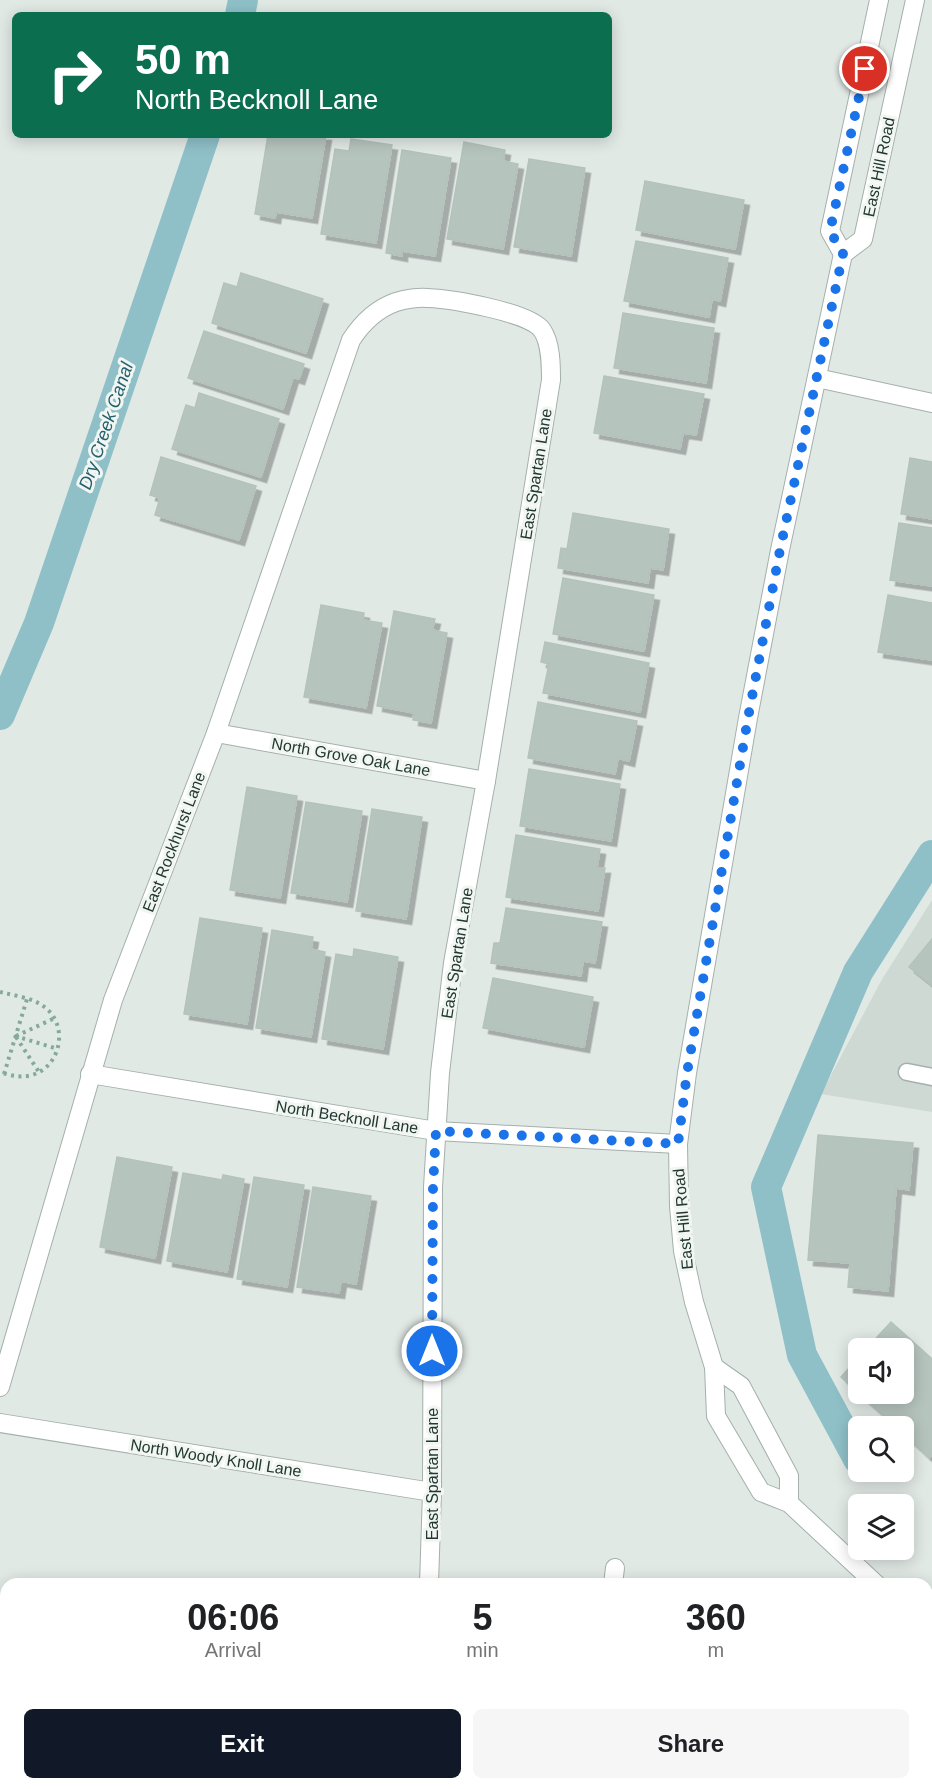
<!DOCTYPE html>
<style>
:root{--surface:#fff;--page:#f6f6f6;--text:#202124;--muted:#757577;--accent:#111827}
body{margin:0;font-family:Helvetica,sans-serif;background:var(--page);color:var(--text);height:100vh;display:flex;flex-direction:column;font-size:22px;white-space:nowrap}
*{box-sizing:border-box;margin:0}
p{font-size:20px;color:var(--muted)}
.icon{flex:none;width:33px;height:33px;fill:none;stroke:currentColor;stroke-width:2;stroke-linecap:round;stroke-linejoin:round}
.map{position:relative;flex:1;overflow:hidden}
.side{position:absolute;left:0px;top:1578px;width:933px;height:212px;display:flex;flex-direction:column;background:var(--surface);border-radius:18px 18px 0 0;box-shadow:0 3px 15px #0003}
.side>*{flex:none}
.banner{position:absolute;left:12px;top:12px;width:600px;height:126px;border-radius:9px;box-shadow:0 3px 15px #0003;background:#0b6e4f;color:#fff;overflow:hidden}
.tools{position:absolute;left:848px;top:1338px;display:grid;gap:12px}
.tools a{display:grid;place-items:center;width:66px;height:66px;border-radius:9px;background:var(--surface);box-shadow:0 3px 15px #0003;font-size:30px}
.pin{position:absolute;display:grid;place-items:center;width:51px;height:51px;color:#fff;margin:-26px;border:3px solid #fff;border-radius:50%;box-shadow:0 2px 6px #0007}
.me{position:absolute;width:66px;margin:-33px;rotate:0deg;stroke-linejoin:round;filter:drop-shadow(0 0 4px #0008)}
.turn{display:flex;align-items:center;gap:21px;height:126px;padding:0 24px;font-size:27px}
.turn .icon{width:78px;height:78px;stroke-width:2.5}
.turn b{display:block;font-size:42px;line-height:51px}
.eta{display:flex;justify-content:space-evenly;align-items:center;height:102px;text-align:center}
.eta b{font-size:36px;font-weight:800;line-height:42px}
.cta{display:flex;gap:12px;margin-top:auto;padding:12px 24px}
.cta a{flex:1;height:69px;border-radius:9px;background:var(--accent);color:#fff;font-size:24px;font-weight:800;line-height:69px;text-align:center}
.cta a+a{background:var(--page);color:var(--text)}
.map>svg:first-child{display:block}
.built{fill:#cfd9d4}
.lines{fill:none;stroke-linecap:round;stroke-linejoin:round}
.canal{stroke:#8fc0c8;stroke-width:30}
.building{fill:#b6c4be;stroke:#b4c2bc;stroke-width:1.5;filter:url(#shadow)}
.service-casing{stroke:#a4b0ac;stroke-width:19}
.minor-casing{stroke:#a4b0ac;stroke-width:20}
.tertiary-casing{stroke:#a4b0ac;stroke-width:20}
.path{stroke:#85a99d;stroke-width:4;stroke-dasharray:3 4.5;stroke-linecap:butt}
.service{stroke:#fff;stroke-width:16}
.minor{stroke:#fff;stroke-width:18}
.tertiary{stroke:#fff;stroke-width:18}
.route{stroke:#1a73e8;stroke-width:10;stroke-dasharray:0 18}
.labels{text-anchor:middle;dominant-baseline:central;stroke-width:6;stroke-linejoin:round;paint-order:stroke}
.street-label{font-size:16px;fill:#233832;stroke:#f1f6f3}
.water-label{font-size:18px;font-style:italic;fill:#25616c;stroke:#f1f6f3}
</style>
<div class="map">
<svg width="932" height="1789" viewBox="0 0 932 1789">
<defs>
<filter id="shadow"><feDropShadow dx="5.5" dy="5.5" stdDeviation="0" flood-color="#0004"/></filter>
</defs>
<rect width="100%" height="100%" fill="#e1e9e5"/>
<path class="built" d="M932 900V1112L821 1094 881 981Z"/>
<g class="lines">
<g class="canal">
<path d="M240 15 243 0"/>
<path d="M0 715 39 623 205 135"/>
<path d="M858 1459 802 1355 766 1187 858 972 932 855"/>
<path d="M927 1728 932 1732"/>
</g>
</g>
<g class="building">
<path d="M268 135H326L312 218 276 212 275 218 255 214Z"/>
<path d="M351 139 392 145 376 243 321 234 335 149 349 151Z"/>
<path d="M464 142 505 150 503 161 518 164 503 249 447 239Z"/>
<path d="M402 150 451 158 435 256 402 251V256L386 253Z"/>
<path d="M529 159 585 168 571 256 514 247Z"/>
<path d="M645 181 744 200 735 249 636 230Z"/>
<path d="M636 241 728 258 720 301 712 299 709 317 624 301Z"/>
<path d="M241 273 323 299 306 353 212 323 224 283 237 287Z"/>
<path d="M623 313 714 328 706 383 614 368Z"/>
<path d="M204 331 304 364 299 379 293 377 283 409 188 378Z"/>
<path d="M604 376 704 394 696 435 683 433 680 449 594 433Z"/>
<path d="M199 393 279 419 261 477 172 449 186 405 195 408Z"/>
<path d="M161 457 256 486 239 540 155 515 160 498 150 495Z"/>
<path d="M910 458 932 462V519L901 514Z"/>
<path d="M573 513 669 529 663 570 650 568 648 583 558 568 561 548 567 549Z"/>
<path d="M899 523 932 528V586L890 580Z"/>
<path d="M563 578 654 595 644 651 553 634Z"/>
<path d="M888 595 932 603V660L878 652Z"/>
<path d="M321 605 364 613 363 620 382 623 366 708 304 697Z"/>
<path d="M394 611 435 619 432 630 447 633 431 723 413 720 414 713 377 706Z"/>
<path d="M545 642 649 663 640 712 543 693 549 664 541 662Z"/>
<path d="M538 702 637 721 629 761 618 758 615 774 528 758Z"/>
<path d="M529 769 620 784 611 841 520 826Z"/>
<path d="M247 787 297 796 280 898 230 890Z"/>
<path d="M306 802 362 811 347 902 291 893Z"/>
<path d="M372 809 422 817 406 919 356 911Z"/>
<path d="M516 835 600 849 597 868H605L598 911 506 897Z"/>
<path d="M506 908 602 922 595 963 583 961 581 976 491 963 494 943H500Z"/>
<path d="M200 918 262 928 247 1024 184 1014Z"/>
<path d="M272 930 313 937 311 949 325 952 311 1037 256 1028Z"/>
<path d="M932 939V985L909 967Z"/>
<path d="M354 949 398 957 383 1049 322 1039 336 954 353 957Z"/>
<path d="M493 978 593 997 584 1047 483 1028Z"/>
<path d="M818 1135 913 1143 909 1190 896 1188 888 1291 848 1287 850 1263 808 1260Z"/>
<path d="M117 1157 172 1167 155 1258 100 1247Z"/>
<path d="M183 1173 222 1180 223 1175 244 1179 227 1272 167 1261Z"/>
<path d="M254 1177 304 1185 287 1287 237 1279Z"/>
<path d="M313 1187 371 1196 356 1284 341 1281 339 1293 297 1287Z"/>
<path d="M891 1322 932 1359V1455L929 1458 903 1434V1426H895L859 1394H903V1348H867Z"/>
<path d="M858 1358V1393L841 1377Z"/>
<path d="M615 1784H671L669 1789H613Z"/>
<path d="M815 1784H881L876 1789H811Z"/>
<path d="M894 1784H902L908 1789H889Z"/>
</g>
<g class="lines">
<g class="service-casing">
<path id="service" d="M907 1072 932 1077"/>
</g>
<g class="minor-casing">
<g id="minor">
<path d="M817 378 932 403"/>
<path d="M216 733 486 781"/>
<path d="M90 1074 436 1131 678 1144"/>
<path d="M0 1387 113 1000 216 733 351 340C362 323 376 309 396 302 405 299 419 297 428 298 451 299 529 312 542 330 551 343 551 366 551 380L486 781 453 963 440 1073 433 1187 432 1492 429 1584"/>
<path d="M0 1423 432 1492"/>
<path d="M613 1584 615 1568"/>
<path d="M0 1758 6 1759"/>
<path d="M142 1784 172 1789"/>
<path d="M738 1784 745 1789"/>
<path d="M388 1789 390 1784"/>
<path d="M578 1789 579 1784"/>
</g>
</g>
<g class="tertiary-casing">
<g id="tertiary">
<path d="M879 0 830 231 843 254 863 239 915 0"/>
<path d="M843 254 780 550 748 718 687 1073 678 1144 679 1206 683 1251 694 1302 714 1367 716 1416 761 1492 789 1503 876 1584"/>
<path d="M714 1367 741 1386 789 1476V1503"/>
<path d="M927 1629 932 1634"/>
</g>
</g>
<g class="path">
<path d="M0 992C16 996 36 998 48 1010 68 1029 60 1067 32 1075 21 1078 11 1076 0 1072"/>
<path d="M15 1036 58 1049"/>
<path d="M16 1036 55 1018"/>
<path d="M16 1037 39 1072"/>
<path d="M4 1074 27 999"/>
</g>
<use href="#service" class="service"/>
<use href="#minor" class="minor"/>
<use href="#tertiary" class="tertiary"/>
</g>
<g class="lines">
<path class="route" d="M432 1351 433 1187 436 1131 678 1144 687 1073 748 718 780 550 843 254 830 231 865 69"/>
</g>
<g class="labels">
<g class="street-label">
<text transform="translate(879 167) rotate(-78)">East Hill Road</text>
<text transform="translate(536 474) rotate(-81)">East Spartan Lane</text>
<text transform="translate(351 757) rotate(10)">North Grove Oak Lane</text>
<text transform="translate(174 842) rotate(-69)">East Rockhurst Lane</text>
<text transform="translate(457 953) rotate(-81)">East Spartan Lane</text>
<text transform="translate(347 1117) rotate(9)">North Becknoll Lane</text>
<text transform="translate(683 1219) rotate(-95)">East Hill Road</text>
<text transform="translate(216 1458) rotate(9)">North Woody Knoll Lane</text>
<text transform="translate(432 1474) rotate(-90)">East Spartan Lane</text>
</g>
<g class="water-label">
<text transform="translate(106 426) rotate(-71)">Dry Creek Canal</text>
</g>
</g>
</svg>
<div class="tools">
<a><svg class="icon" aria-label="sound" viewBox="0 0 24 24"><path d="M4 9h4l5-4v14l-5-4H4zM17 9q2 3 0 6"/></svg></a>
<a><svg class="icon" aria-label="search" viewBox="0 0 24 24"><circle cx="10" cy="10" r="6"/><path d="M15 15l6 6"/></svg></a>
<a><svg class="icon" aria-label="layers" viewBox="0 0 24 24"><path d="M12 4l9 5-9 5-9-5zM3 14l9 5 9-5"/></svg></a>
</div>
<div class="pin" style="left:865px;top:69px;background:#d93025"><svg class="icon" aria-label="arrive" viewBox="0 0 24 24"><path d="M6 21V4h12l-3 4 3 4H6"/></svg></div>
<svg class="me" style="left:432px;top:1351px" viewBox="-20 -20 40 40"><circle r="17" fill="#1a73e8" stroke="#fff" stroke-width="3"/><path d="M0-11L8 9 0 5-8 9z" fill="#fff"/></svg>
<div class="banner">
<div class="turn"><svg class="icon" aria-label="right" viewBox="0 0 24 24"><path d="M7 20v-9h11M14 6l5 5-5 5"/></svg><div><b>50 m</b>North Becknoll Lane</div></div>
</div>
<section class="side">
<div class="eta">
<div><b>06:06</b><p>Arrival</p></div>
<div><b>5</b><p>min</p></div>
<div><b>360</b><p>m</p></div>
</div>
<div class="cta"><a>Exit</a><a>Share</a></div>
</section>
</div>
